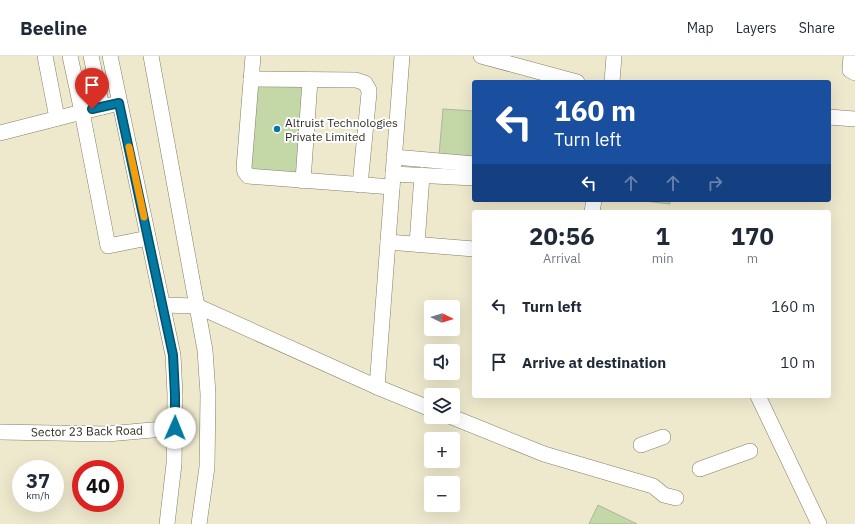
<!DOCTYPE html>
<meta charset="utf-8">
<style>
:root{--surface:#fff;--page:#f2f2f3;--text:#1f2937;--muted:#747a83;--line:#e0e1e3}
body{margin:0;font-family:"IBM Plex Sans",sans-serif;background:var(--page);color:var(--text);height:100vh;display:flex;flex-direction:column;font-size:15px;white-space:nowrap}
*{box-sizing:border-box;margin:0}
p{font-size:13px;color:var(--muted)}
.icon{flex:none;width:22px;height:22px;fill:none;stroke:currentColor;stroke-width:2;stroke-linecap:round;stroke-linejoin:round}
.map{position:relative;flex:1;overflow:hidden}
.panel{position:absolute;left:472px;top:154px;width:359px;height:188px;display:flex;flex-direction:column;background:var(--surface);border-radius:4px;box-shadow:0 4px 16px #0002}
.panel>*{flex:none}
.hud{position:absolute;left:472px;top:24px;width:359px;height:122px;border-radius:4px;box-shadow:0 4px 16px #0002;background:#1a4fa0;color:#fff;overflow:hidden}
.needle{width:26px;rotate:95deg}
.controls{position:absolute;left:424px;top:244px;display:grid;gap:8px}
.controls a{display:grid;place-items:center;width:36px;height:36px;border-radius:4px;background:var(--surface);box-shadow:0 4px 16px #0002;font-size:20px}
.speed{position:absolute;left:12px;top:404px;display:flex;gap:8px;font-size:20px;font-weight:700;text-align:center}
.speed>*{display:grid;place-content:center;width:52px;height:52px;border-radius:50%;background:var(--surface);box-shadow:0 4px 16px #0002;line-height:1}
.speed small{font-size:10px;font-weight:400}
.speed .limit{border:6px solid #d22;background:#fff;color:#111}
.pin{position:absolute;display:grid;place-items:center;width:34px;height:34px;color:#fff;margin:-41px -17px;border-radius:50% 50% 50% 0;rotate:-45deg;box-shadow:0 0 4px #0007}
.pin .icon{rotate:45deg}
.me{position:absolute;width:44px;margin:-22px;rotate:1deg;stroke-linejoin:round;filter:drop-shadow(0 0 3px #0008)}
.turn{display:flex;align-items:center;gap:14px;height:84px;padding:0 16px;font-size:18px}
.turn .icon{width:52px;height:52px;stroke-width:2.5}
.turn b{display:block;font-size:28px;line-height:34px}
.lanes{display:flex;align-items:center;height:38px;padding:0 16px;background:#0003;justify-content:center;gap:20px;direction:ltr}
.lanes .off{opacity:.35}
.eta{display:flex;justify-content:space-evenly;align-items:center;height:68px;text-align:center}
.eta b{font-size:24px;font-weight:700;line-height:28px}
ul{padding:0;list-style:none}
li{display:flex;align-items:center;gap:12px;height:56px;padding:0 16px}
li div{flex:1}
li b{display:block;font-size:15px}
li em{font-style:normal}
header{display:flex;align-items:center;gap:24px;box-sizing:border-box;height:56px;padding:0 20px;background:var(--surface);border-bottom:1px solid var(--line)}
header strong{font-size:19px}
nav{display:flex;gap:22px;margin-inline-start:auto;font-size:14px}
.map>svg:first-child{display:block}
.building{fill:#c4d8a7;stroke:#abb69c}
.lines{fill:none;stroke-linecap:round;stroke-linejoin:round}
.minor-casing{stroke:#847f65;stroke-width:16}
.minor{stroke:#fff;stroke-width:15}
.route-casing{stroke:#024f69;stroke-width:10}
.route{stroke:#0379a2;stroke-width:7}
.slow{stroke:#f59e0b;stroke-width:7}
.poi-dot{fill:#0379a2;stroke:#fff;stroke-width:1.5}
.labels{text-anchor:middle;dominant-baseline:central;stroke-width:4;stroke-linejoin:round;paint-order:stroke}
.poi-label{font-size:12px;fill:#2f2d23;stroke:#fff;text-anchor:start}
.street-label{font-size:12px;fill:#2f2d23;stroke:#fff}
</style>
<header>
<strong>Beeline</strong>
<nav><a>Map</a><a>Layers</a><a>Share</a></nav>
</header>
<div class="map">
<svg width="855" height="468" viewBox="0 0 855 468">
<rect width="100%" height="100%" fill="#eee9cd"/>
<g class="building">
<path d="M256 28H304L298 122 250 118Z"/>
<path d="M443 53 474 55V102L439 99Z"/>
<path d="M635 144H670V148Z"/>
<path d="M598 449 637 468H589Z"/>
</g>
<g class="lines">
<g class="minor-casing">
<g id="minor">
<path d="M45 0 57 62"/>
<path d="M70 0 82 56 119 47"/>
<path d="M91 0 102 51"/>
<path d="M110 0 173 299 175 339 174 408 167 468"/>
<path d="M151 0 205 294 208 338 207 411 199 468"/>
<path d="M253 0 244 112 245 116 248 120 392 131"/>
<path d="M402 0 377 331 431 353"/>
<path d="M481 0 577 26"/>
<path d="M851 0 850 14 855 17"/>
<path d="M251 23 356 24 365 27 369 34V37L360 129"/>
<path d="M612 26 614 0"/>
<path d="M829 61 855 63"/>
<path d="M0 77 82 56 108 190 148 182"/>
<path d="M394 101 474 108"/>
<path d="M393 118 474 122"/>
<path d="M303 125 310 24"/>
<path d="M592 156 594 144"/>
<path d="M388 186 474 193"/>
<path d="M417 188 422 119"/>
<path d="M162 249 197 250 377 331"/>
<path d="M758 340 819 468"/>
<path d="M452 361 544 398 653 430 664 439 676 442"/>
<path d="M0 376 107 378 175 372"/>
<path d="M641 389 663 381"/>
<path d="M700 413 750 395"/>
</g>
</g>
<use href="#minor" class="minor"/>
</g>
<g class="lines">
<g class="route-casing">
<path id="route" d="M92 53 119 47 173 299 175 339V372"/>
</g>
<use href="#route" class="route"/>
<path class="slow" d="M129 91 144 161"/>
</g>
<circle class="poi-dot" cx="277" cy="73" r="4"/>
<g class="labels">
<g class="poi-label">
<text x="285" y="66">Altruist Technologies<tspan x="285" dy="14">Private Limited</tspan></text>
</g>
<g class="street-label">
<text transform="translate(87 375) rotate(-1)">Sector 23 Back Road</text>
</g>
</g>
</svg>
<div class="controls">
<a><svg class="needle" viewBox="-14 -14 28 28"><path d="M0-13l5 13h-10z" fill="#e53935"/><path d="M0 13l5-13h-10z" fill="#747a83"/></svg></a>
<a><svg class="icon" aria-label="sound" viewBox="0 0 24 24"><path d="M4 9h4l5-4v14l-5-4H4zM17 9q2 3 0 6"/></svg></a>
<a><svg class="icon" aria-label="layers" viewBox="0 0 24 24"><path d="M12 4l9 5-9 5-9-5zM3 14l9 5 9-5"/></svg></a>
<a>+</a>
<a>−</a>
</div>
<div class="speed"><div>37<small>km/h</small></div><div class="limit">40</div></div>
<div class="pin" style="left:92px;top:53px;background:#d93025"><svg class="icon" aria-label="arrive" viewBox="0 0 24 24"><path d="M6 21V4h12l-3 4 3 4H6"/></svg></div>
<svg class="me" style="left:175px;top:372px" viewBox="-20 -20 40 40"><circle r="19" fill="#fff"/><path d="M0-13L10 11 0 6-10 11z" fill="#0379a2"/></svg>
<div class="hud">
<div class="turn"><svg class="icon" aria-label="left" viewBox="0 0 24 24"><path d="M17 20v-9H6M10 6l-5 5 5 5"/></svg><div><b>160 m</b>Turn left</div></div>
<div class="lanes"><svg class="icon" aria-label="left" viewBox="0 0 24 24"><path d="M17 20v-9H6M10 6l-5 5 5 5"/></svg><svg class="icon off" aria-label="ahead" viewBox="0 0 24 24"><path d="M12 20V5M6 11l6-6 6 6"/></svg><svg class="icon off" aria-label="ahead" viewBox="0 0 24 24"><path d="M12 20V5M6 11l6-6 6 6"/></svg><svg class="icon off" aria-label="right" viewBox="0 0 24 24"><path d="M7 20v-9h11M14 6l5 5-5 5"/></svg></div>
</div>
<section class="panel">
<div class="eta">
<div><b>20:56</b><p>Arrival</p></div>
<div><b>1</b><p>min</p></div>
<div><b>170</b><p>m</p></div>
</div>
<ul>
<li><svg class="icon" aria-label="left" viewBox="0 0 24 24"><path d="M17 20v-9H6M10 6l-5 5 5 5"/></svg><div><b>Turn left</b></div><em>160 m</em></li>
<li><svg class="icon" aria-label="arrive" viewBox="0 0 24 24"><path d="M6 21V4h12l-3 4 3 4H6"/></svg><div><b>Arrive at destination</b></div><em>10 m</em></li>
</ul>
</section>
</div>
